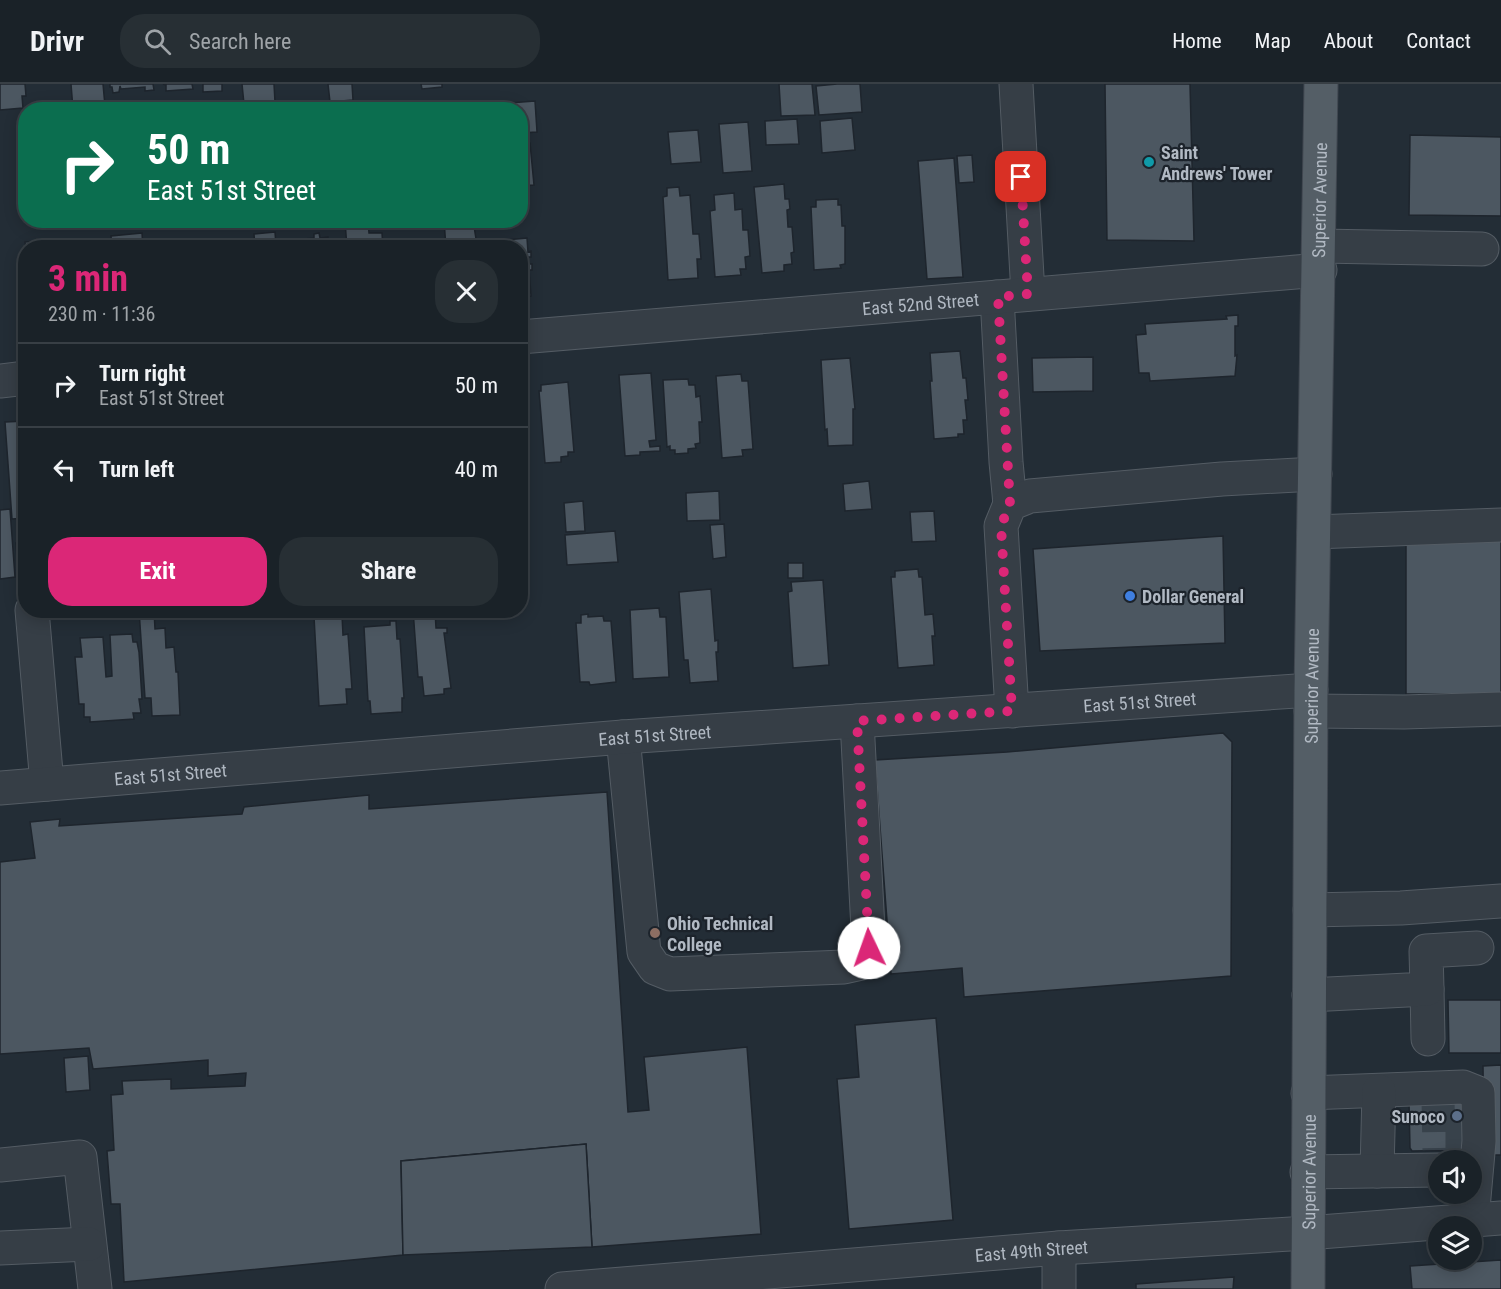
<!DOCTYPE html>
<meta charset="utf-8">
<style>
:root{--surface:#1a2228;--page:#272f34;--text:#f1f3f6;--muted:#9fa4a8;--line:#383f45;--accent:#db2777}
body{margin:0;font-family:"Roboto Condensed",sans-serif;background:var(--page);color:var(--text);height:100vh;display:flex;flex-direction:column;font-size:22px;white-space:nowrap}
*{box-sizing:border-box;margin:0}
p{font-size:20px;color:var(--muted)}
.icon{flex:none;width:33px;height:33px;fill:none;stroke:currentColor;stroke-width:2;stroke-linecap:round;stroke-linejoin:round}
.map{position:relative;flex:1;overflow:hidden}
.panel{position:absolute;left:18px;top:156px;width:510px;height:378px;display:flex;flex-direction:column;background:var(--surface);border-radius:24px;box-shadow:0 3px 15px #0003,0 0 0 2px var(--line)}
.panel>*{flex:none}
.top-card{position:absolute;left:18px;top:18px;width:510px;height:126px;border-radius:24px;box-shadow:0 3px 15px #0003,0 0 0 2px var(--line);background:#0b6e4f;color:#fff;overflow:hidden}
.tools{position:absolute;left:1428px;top:1066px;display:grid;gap:12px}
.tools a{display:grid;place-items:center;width:54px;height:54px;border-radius:50%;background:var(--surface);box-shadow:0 3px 15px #0003,0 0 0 2px var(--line);font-size:30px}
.pin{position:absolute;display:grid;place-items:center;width:51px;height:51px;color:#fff;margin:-26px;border-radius:12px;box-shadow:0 3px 9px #0006}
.me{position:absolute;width:66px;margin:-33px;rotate:357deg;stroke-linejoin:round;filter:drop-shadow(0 0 4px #0008)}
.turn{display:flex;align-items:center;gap:21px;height:126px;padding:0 30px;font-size:27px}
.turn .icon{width:78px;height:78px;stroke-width:2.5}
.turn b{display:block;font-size:42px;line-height:51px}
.round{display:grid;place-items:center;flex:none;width:63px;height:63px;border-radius:24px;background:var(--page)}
.headline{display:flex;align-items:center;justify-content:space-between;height:102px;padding:0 30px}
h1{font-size:36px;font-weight:700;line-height:45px;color:var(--accent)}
.cta{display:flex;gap:12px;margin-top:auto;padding:12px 30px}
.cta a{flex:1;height:69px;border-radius:24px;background:var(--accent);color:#fff;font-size:24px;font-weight:700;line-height:69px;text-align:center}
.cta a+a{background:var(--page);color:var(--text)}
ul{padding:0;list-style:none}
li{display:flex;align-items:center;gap:18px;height:84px;padding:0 30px;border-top:2px solid var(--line)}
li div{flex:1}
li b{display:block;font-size:22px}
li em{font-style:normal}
header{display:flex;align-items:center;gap:36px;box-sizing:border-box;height:84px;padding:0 30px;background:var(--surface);border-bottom:2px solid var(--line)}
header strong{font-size:28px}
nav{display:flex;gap:33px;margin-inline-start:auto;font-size:21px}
.search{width:420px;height:54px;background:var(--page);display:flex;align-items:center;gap:15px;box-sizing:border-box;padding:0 21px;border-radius:24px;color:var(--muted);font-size:22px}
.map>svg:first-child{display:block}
.building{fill:#4c5761;stroke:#1e252d;stroke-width:1.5}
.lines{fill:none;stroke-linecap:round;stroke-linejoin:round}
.minor-tunnel{stroke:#38424b;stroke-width:33;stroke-dasharray:33 16;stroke-linecap:butt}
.minor-casing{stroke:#545c64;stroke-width:35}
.major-casing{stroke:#404750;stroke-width:35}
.minor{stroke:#363e46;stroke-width:33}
.major{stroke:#545e66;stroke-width:33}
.route{stroke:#db2777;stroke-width:10;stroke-dasharray:0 18}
.culture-dot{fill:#0f9aa8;stroke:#1c232b;stroke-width:2}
.shop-dot{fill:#3f7fe0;stroke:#1c232b;stroke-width:2}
.education-dot{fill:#8d6e63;stroke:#1c232b;stroke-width:2}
.service-dot{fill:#5c6f8a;stroke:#1c232b;stroke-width:2}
.labels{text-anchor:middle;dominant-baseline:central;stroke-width:4.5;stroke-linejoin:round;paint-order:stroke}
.poi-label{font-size:18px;font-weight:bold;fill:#b1b9c3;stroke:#1c232b;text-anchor:start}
.street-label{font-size:18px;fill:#b1b9c3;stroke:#1c232b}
</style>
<header>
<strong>Drivr</strong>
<div class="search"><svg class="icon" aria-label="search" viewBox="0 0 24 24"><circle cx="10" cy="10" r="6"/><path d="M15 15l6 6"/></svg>Search here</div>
<nav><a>Home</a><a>Map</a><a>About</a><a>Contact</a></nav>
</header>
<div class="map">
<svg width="1501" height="1205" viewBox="0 0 1501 1205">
<rect width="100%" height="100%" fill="#232d36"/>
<g class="building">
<path d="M0 0H25L26 12H22L23 24 0 26Z"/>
<path d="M71 0H103L105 22 73 25Z"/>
<path d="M110 0H153L154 6 145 7V3L121 5 120 2 119 8 113 9 112 3H110Z"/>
<path d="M163 0H192L193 5 166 7V1Z"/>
<path d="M203 0H222V7L203 8Z"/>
<path d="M242 0H274L275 18 260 20V26H252V19L244 20Z"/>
<path d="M328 0H352L353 16 330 18Z"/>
<path d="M421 0H442V3L422 5Z"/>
<path d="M779 0H812L815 31 781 32Z"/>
<path d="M837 0H860L862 28 819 31 816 2Z"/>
<path d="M1105 0H1190L1194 157 1107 156Z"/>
<path d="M535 17 537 48 520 49V26H509V19Z"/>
<path d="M852 34 855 66 822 69 820 37Z"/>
<path d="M797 35 799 60 766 61 765 37Z"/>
<path d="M748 38 752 87 723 89 719 40Z"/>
<path d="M698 46 701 78 671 80 668 48Z"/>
<path d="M1410 51 1501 53V132L1409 131Z"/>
<path d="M530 59 534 101 520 102V60Z"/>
<path d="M26 65V91H20L19 66Z"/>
<path d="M972 71 974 98 959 99 957 72Z"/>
<path d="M954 74 963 193 927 195 918 77Z"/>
<path d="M784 100 785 115H789L790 125 787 126 788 143H792L794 168 791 169 792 180 784 181V187L762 189 754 103Z"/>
<path d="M679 103 680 112 690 111 693 150H699L701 175H697L698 194 668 196 663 113 667 112V104Z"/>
<path d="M734 109 735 126 742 125 743 146H748L750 172 745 173 746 185H740L741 191 715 193 710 127 715 126 714 111Z"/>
<path d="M838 115V121H841L842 142H845V180L840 181 841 184 814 186 811 123H816V116Z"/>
<path d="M368 136 369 149H382L383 164H347L345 137Z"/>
<path d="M444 136H473L477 161 480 160V164H446Z"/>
<path d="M275 148 276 162 285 164H255L254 150Z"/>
<path d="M142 149 143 164H112L111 152Z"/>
<path d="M319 149 320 154 328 153 329 164H297L296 156 314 154V150Z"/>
<path d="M527 154 528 168 531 167V173H528L529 180H532V186H529L531 212 520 213V164H493L492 157Z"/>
<path d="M56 156 57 164H26V167L25 158Z"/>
<path d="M1238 231V242H1235V272L1237 271 1235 292 1150 297 1149 289H1139L1136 251 1146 250 1145 240 1227 235 1226 232Z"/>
<path d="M960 267 963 294H966L968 316H965L967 336H963L964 350H958V353L934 355 930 297H932L930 269Z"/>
<path d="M1093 273V307L1033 308 1032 274Z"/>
<path d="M850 274 855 325H853V361L828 362 827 345 825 346 821 276Z"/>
<path d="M651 289 656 356 649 357 650 363 660 362V367L640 368V371L625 372 619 291Z"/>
<path d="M741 290 742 297H748L753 365 742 366 743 372 722 374 716 292Z"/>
<path d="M688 295 689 301H695L696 313 700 312 702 338H699L700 359 695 360 696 364 688 365V369L675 370V366H670V362L667 363 663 296Z"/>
<path d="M568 298 574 368H568V372L561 373V378L545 379 539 307H541V301Z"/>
<path d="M520 306 523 324H526L528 347 520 348Z"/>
<path d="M26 337V434L12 435 5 338Z"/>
<path d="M869 397 872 425 845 427 843 400Z"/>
<path d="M719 407 720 436 687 437 686 409Z"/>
<path d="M583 417 585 447 566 448 564 419Z"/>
<path d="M10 425 15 493 0 495V426Z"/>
<path d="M934 427 936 457 912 458 910 428Z"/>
<path d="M528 430 529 449H520V431Z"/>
<path d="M724 440 726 473 713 475 710 441Z"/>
<path d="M615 447 618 478 567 481 565 451Z"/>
<path d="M1223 452 1225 559 1040 567 1033 465Z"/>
<rect x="1406" y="454" width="95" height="156"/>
<path d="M16 459H26V491L18 492Z"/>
<rect x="788" y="479" width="15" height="15"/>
<path d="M918 485 919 493H922L925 531 933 530 935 552H932L934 581 898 584 891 493H895V487Z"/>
<path d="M823 496 829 581 793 584 788 508 792 507 791 498Z"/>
<path d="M711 505 715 557 718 556V568H716L718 597 690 599 688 576H684L679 508Z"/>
<path d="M659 524 660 533H666L669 593 633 595 630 526Z"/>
<path d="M139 526H154L155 545 165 544 166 564 174 563 176 588H178L180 631 152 632 151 614H145Z"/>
<path d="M413 526H435L436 544H447V549H444L451 604 444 605V610L424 612 422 593H418Z"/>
<path d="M333 527 334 532 342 531 343 551 348 550 352 605H346L347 620 319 622 314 533H316L315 528Z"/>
<path d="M588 530V533L603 532 604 537H611L616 598 590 601 589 598H580L576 539H581V531Z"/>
<path d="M390 537H396L397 555H400L404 614H402V628L371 630 370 617H368L364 543 390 541Z"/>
<path d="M132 550 133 558H137L139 568 142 615H139L141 629H133L134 635 90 638V633H84V620H79L75 573H82L80 554 103 553 106 593 112 592 110 551Z"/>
<path d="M1223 649 1232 658 1231 892 964 913 962 884 891 890 875 676 1007 668Z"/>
<path d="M607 708 628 1028 649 1026 644 973 747 963 761 1150 592 1163 586 1060 401 1077 403 1171 124 1198 120 1120H111L107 1067 114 1066 111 1011 123 1010 122 997 171 995V1005L245 1002 246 989 208 992V976L93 985 89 964 0 970V778L35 774 30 738 60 735 59 742 242 730 244 723 369 711V725Z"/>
<path d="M1448 916H1501V969H1449Z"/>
<path d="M936 934 953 1136 849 1145 837 995 859 993 855 941Z"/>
<path d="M88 972 90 1006 66 1008 64 974Z"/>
<path d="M1501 981V1071H1484L1483 982Z"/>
<path d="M1473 1017 1472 1066 1412 1067 1410 1064 1409 1018Z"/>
<path d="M586 1060 592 1163 403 1171 401 1077Z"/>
<path d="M1501 1176V1205H1412L1410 1182Z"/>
<path d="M1234 1193 1233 1205H1136V1200Z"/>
</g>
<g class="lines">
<g class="minor-tunnel">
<path d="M1438 1015 1439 1066"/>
<path d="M1462 1066V1015"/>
</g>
<g class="minor-casing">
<g id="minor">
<path d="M1016 0 1028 210"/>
<path d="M1320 162 1482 165"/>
<path d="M997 213 1006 378 1010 420"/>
<path id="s1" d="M520 253 1320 186"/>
<path d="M0 297 26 294"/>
<path d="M1314 448 1501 441"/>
<path d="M32 526 47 700"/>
<path d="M1012 627 1001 442 1010 420 1030 412 1222 395 1315 390"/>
<path d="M1311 627 1404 628 1501 625"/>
<path d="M623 653 644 868 655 884 670 890 844 883 862 879 869 864 857 637"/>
<path id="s2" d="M0 704 623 653 1311 606"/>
<path d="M1310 826 1401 824 1501 817"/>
<path d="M1427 905 1428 955"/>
<path d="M1309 911 1427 905 1426 867 1477 864"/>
<path d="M1308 1009 1463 1003 1478 1009 1479 1057 1472 1136"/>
<path d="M0 1081 80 1073 95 1205"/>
<path d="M1377 1087 1379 1007"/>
<path d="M1307 1088 1438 1086"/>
<path d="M0 1164 89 1160"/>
<path id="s3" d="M562 1205 1059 1164 1307 1149 1501 1134"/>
<path d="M1059 1205V1164"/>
</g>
</g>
<g class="major-casing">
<g id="major">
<path id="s4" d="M1308 1205 1311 606 1321 0"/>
</g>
</g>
<use href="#minor" class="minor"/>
<use href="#major" class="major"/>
</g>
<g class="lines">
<path class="route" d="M869 864 857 637 1012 627 1001 442 1010 420 998 213 1028 210 1021 93"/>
</g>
<circle class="culture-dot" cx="1149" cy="78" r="6"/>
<circle class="shop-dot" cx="1130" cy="512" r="6"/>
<circle class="education-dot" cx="655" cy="849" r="6"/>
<circle class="service-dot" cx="1457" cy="1032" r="6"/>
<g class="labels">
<g class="poi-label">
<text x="1161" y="68">Saint<tspan x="1161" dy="21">Andrews' Tower</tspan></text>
<text x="1142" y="512">Dollar General</text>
<text x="667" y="839">Ohio Technical<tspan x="667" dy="21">College</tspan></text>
<text x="1445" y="1032" text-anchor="end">Sunoco</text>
</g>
<g class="street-label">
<text stroke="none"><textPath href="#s4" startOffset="1089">Superior Avenue</textPath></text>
<text stroke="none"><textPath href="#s1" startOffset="402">East 52nd Street</textPath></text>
<text stroke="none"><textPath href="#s4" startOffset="603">Superior Avenue</textPath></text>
<text stroke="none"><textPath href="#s2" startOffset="1143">East 51st Street</textPath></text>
<text stroke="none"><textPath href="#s2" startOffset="657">East 51st Street</textPath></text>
<text stroke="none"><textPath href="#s2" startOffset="171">East 51st Street</textPath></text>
<text stroke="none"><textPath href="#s4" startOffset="117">Superior Avenue</textPath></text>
<text stroke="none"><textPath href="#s3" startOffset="471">East 49th Street</textPath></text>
</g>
</g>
</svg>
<div class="tools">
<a><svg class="icon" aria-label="sound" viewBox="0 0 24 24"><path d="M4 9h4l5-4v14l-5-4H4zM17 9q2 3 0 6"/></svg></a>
<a><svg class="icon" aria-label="layers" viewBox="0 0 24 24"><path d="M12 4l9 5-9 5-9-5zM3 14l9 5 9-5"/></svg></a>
</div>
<div class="pin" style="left:1021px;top:93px;background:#d93025"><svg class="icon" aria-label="arrive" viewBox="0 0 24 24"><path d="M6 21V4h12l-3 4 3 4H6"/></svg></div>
<svg class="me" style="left:869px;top:864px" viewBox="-20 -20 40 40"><circle r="19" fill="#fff"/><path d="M0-13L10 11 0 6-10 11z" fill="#db2777"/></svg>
<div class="top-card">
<div class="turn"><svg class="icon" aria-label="right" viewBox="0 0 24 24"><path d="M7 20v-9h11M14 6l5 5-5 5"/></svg><div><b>50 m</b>East 51st Street</div></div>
</div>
<section class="panel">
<div class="headline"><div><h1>3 min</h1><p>230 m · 11:36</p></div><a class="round"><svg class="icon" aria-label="close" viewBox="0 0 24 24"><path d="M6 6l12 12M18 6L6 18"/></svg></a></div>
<ul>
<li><svg class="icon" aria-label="right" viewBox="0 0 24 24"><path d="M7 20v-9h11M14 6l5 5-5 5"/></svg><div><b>Turn right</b><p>East 51st Street</p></div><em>50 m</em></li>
<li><svg class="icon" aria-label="left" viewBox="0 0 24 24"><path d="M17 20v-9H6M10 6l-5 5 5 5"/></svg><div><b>Turn left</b></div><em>40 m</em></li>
</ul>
<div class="cta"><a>Exit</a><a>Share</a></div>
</section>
</div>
